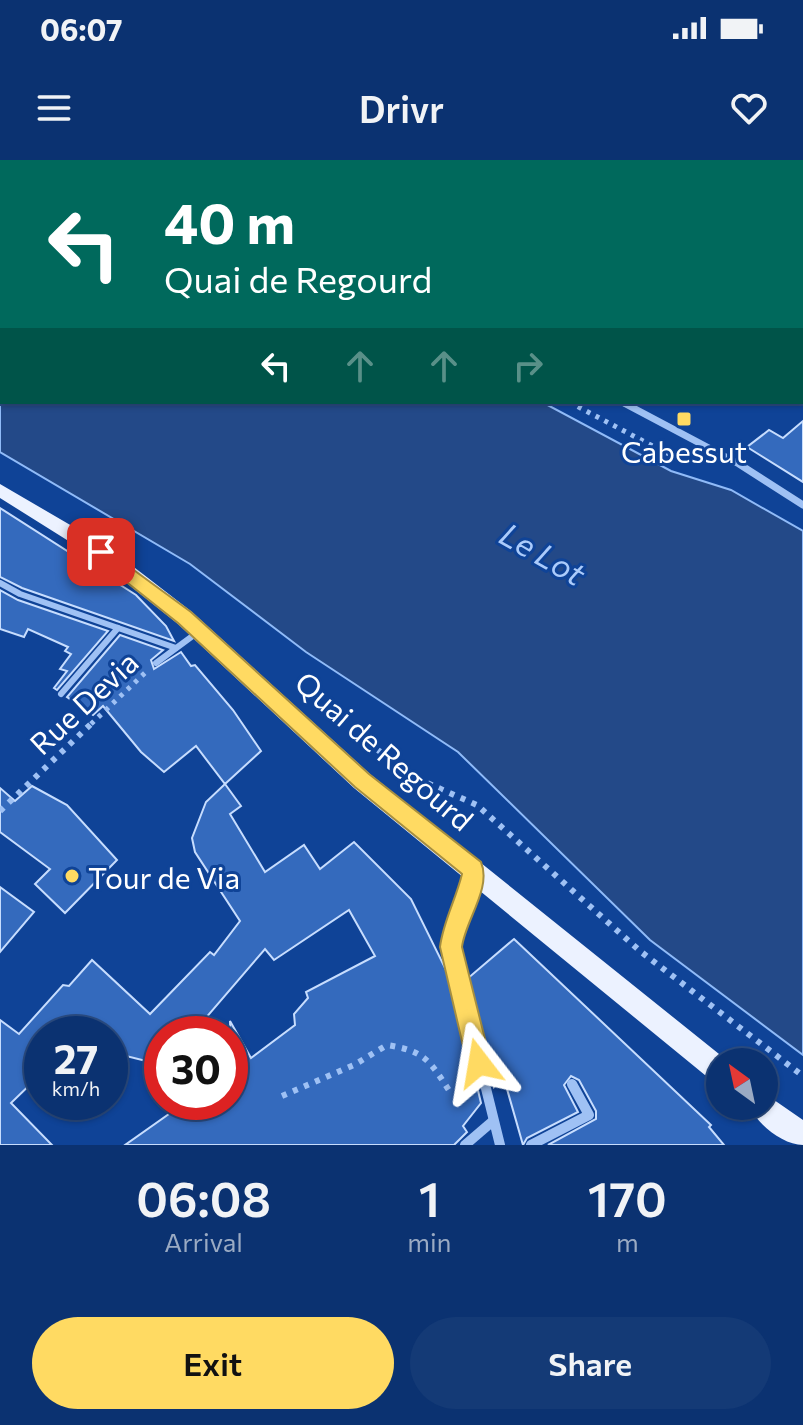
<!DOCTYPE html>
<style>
:root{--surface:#0b3271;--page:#143a76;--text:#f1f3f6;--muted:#9aaac3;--line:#2b4d84;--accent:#ffda62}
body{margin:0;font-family:Commissioner,sans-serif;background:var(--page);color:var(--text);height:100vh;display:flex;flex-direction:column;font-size:30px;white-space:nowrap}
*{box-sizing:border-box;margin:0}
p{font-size:26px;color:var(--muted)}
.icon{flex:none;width:44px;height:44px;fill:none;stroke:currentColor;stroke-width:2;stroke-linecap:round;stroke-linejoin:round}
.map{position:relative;height:985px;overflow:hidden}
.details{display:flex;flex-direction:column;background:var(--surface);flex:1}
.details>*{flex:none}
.hud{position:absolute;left:0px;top:0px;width:804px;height:244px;box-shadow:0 2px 6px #0004,0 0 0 2px var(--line);background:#00695c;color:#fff;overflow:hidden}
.needle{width:52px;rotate:327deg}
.controls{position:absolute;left:706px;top:888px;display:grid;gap:16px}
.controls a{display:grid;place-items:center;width:72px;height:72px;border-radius:50%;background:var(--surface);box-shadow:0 2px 6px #0004,0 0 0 2px var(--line);font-size:40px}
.speed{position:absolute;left:24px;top:856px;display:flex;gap:16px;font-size:40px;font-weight:700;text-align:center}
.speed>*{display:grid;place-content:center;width:104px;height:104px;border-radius:50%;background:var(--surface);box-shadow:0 2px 6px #0004,0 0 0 2px var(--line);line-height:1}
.speed small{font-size:20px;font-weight:400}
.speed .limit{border:12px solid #d22;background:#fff;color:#111}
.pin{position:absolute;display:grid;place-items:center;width:68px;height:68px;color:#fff;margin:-34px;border-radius:16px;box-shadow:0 4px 12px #0006}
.me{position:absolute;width:88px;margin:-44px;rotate:346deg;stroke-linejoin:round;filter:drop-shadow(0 0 6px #0008)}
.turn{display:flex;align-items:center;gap:28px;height:168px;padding:0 32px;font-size:36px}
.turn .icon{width:104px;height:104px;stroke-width:2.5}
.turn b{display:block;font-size:56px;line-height:68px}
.lanes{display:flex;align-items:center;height:76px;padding:0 32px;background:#0003;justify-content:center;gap:40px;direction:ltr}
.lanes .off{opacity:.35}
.eta{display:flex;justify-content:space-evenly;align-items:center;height:136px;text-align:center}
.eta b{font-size:48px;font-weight:600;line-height:56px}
.action{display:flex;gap:16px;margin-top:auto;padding:16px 32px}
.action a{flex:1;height:92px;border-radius:48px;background:var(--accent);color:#111;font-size:32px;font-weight:600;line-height:92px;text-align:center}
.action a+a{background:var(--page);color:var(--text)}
.status{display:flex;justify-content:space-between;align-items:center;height:56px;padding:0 40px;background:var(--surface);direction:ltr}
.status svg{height:22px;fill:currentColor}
header{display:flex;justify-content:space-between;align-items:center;height:104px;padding:0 32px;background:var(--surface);font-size:36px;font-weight:600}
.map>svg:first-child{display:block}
.water{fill:#234988;stroke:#90bbf8;stroke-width:2}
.building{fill:#346abd;stroke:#c7ddfe;stroke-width:2}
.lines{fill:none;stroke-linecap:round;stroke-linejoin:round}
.path-far2{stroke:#9fc1f4;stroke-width:3;stroke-dasharray:3 4;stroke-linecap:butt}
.path-far1{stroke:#9fc1f4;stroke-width:5;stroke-dasharray:4 6;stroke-linecap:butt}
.path{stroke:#9fc1f4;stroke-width:6;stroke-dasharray:5 7;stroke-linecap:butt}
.lane{stroke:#9fc1f4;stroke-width:6}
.street-far2{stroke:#9fc1f4;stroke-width:6}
.street-far1{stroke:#9fc1f4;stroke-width:7}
.street{stroke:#9fc1f4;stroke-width:10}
.primary{fill:#ecf2ff;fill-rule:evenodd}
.route{fill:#ffda62;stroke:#a68e40;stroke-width:2}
.poi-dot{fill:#ffda62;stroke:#0f4397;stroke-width:3}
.labels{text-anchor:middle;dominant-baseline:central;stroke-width:6;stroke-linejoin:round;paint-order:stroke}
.poi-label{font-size:30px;fill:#fff;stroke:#0f4397}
.street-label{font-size:30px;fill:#fff;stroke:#0f4397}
.water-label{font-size:32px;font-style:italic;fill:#abcbfb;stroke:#0f4397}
</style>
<div class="status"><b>06:07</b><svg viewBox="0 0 49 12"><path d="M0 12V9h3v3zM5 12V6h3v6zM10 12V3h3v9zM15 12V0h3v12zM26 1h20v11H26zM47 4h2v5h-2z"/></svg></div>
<header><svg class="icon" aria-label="menu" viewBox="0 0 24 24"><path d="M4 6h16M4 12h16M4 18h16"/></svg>Drivr<svg class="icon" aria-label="heart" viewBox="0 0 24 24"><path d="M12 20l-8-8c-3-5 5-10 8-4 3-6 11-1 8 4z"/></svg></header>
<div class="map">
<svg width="803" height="985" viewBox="0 0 803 985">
<rect width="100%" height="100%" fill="#0f4397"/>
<path class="water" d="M0 0 27 2H2V242H542L671 311 731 330 803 371V895L650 780 458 592 306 492 190 404 0 292Z"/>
<g class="building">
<path d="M803 261V322L747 287 769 270 783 278Z"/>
<path d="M0 348 136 435 166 466 174 481 22 428 0 417Z"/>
<path d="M0 430 18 440 108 471 57 530 54 528 67 511 60 509 71 494 65 491 68 487 28 469 24 477 0 469Z"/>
<path d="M120 475 163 490 151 500 154 509 181 492 191 506 195 505 233 550 261 591 225 624 196 586 164 612 141 592 103 546 93 555 67 537Z"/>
<path d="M225 624 241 646 230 654 265 712 304 685 320 709 354 682 411 739 452 822 481 943 463 966 467 972 454 985H125L186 942H232L230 861 251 898 295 865 294 854 308 838 306 832 375 796 349 750 274 800 265 789 192 874H162V905L110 892V874H98L88 864 79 874H42V913L11 943 52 985H0V860L19 874 63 825 69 826 92 800 150 854 210 792 214 795 240 761 195 692 192 678 206 642Z"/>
<path d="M32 626 67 645 117 700 65 753 35 724 50 709 0 672V628L15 641Z"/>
<path d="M0 727 34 752 0 792Z"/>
<path d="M514 779 711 965 709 967 724 985H548L596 959V951L579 920 571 916 564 925 578 952 527 978 523 985 503 915 494 927 467 819Z"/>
</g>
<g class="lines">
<g class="path-far2">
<path d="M38 0 42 2"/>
<path d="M756 0 760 2"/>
<path d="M569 242 573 244"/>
</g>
<g class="path-far1">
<path d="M569 242 664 292 697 303"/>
<path d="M334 559 342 564"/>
<path d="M91 564 147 511"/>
</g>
<g class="path">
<path d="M339 562 418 619 477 645 640 791 803 916"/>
<path d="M0 651 93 562"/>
<path d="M282 936 354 905 387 885C425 891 430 901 450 932"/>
</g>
<g class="lane">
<path d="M0 423 20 434 176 488"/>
<path d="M156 503 198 472"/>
<path d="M61 534 118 468"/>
</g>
<g class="street-far2">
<path d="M87 0 91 2"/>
<path d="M582 2 587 0"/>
<path d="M702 2 705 0"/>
<path d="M622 242 626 244"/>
</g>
<path class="street-far1" d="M622 242 739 304 803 345"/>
<g class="street">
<path d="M472 716 454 769 451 787 500 985"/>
<path d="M465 985 493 961"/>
<path d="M531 985 589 955 572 924"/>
</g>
<g class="primary">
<path d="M0 324 108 387 192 452 370 614 729 902H720V924L711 920 354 628 178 464 94 397 0 338Z"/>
<path d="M764 933 803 960V985C783 985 757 964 749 946H764Z"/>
</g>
</g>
<path class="route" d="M101 386 191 452 369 614 481 702C492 728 465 761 462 787L491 903 487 912 479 915 470 912 467 903 440 787C443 762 456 739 462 714L355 627 178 463 95 397 92 392 95 388Z"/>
<g class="poi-dot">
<rect x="676" y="251" width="16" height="16" rx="4"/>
<circle cx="72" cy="716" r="8"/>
</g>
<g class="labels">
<g class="poi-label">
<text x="684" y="290">Cabessut</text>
<text x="88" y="716" text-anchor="start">Tour de Via</text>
</g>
<g class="street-label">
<text transform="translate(83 542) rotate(-43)">Rue Devia</text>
<text transform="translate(385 590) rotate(41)">Quai de Regourd</text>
</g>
<g class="water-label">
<text transform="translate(543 393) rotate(30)">Le Lot</text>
</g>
</g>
</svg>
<div class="controls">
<a><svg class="needle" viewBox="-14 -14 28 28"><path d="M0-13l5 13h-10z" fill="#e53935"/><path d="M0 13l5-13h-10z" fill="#9aaac3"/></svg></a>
</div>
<div class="speed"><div>27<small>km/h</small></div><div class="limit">30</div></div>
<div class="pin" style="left:101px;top:392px;background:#d93025"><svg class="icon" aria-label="arrive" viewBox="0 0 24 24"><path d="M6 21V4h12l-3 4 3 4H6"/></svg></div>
<svg class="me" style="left:479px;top:903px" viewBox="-20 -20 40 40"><path d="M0-17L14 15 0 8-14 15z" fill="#ffda62" stroke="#fff" stroke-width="4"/></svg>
<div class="hud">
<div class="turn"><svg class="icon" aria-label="left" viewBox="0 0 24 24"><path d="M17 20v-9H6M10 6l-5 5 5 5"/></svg><div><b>40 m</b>Quai de Regourd</div></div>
<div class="lanes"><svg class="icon" aria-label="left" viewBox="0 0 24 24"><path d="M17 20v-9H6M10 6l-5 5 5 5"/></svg><svg class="icon off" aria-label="ahead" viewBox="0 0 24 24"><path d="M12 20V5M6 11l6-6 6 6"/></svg><svg class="icon off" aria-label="ahead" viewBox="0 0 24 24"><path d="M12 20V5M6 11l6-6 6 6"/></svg><svg class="icon off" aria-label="right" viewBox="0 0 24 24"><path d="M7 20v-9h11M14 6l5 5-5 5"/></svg></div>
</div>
</div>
<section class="details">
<div class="eta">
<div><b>06:08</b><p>Arrival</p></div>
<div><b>1</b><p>min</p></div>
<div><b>170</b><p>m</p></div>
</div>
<div class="action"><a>Exit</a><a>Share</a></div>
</section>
